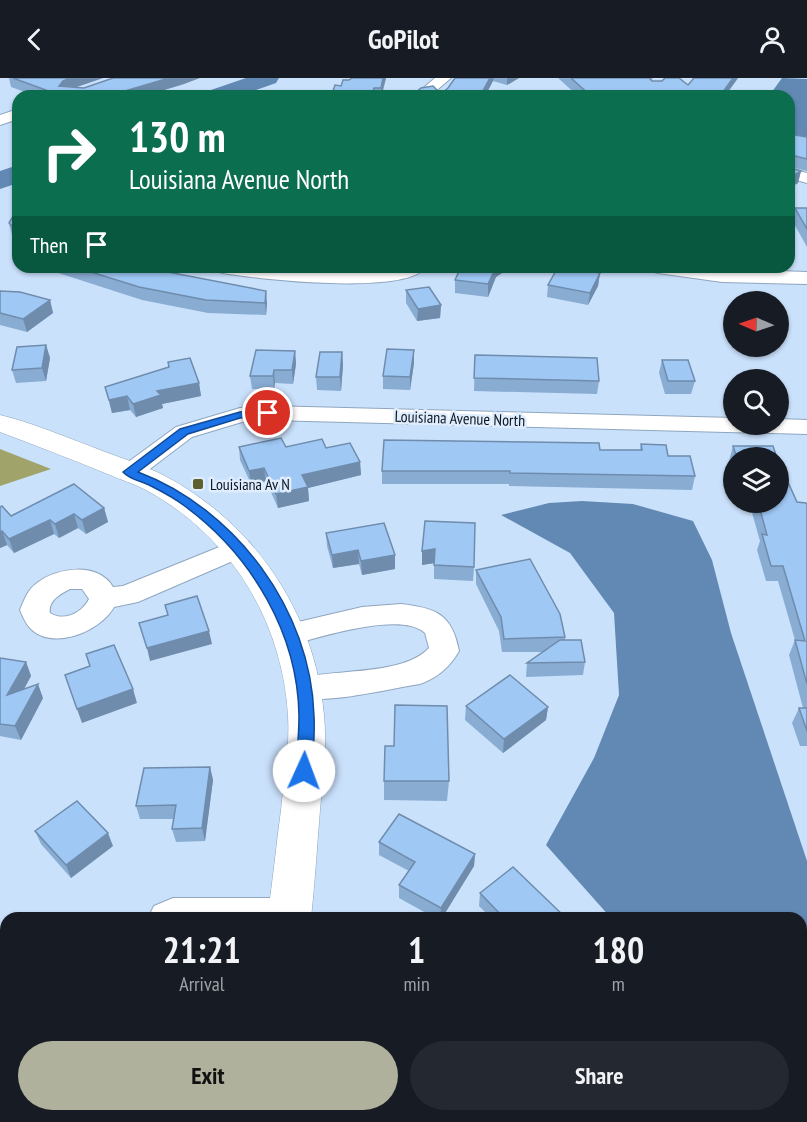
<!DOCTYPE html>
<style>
:root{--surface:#171b24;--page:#242831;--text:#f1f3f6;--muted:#9ea1a6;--accent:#afb19c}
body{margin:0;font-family:"PT Sans Narrow",sans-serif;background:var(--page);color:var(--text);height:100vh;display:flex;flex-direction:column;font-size:22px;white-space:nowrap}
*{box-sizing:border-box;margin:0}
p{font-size:20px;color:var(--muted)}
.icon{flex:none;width:33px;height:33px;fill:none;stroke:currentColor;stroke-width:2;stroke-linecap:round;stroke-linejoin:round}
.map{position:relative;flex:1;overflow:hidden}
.side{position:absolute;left:0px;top:834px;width:807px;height:210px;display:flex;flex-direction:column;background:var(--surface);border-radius:18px 18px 0 0;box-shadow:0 2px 4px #0004}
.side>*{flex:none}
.hud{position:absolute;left:12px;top:12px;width:783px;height:183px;border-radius:18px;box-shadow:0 2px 4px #0004;background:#0b6e4f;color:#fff;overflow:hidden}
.needle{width:39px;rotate:272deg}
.fabs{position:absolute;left:723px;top:213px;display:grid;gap:12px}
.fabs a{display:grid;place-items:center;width:66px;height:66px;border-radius:50%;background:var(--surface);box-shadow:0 2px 4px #0004;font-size:30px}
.pin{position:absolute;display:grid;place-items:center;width:51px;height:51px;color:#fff;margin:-26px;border:3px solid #fff;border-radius:50%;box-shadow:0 2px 6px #0007}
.me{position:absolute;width:66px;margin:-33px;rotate:2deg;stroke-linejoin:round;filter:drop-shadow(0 0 4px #0008)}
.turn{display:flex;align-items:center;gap:21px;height:126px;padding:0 18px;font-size:27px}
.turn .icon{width:78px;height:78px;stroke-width:2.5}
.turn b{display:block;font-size:42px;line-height:51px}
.then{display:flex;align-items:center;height:57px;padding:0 18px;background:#0003;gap:12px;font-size:22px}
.eta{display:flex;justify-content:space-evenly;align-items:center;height:102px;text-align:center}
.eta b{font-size:36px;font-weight:800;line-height:42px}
.button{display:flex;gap:12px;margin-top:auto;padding:12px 18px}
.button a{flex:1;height:69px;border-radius:36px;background:var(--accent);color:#111;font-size:24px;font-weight:800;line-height:69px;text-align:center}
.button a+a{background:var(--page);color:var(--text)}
header{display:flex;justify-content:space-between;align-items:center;height:78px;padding:0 18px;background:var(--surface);font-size:27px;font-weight:800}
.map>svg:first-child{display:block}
.forest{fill:#a0a46a}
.water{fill:#6289b3}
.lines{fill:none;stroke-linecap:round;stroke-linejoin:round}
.river{fill:#6289b3;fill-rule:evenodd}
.minor-casing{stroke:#8fa6bf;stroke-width:2}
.tertiary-casing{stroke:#8fa6bf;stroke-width:1}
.minor{fill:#fff;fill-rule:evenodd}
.tertiary{fill:#fff;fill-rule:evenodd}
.wall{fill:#89acd3}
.shaded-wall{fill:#6f8cac}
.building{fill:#9fc8f5;stroke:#6f8cac;stroke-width:1.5}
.route{fill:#1a73e8;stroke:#114b97;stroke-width:1.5}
.poi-dot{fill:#5e612e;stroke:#dfedfe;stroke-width:2}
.labels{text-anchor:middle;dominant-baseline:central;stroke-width:5;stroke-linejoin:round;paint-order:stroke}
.street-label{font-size:16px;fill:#0e1720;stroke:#dfedfe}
.poi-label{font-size:16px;fill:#0e1720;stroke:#dfedfe;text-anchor:start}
</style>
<header><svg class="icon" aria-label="back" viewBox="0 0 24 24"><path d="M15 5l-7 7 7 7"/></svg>GoPilot<svg class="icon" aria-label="person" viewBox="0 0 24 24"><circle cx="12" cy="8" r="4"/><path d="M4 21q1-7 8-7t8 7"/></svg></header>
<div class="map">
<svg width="807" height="1044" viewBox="0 0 807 1044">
<rect width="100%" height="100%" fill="#cae1fc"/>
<path class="forest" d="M0 371 51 391 0 408Z"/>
<g class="water">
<path d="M782 0 807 1V64L789 58V18H769Z"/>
<path d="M582 423 633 426 693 443 712 482 731 555 807 783V1044H681L680 1038H801V840H611L546 767 594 680 619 617 614 535 570 475 501 437 549 425Z"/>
</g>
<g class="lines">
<g class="river">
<path d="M246 0H279L276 5 239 18H204L208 13Z"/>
<path d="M18 87V105L0 111V93Z"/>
</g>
<g class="minor-casing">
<g id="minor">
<path d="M435 0H451L430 18H414Z"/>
<path d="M18 31V41L0 47V37Z"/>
<path d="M789 90 807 95V105L789 100Z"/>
<path d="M213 189 349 193 426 189C406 218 257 201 223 195L216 193Z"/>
<path d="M648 189 807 194V206L722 204 658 195 651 193Z"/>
<path d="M268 328 734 340V346H778V341L807 342V356L268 342 242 344 192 359 138 400 129 403 120 400 117 395 120 390 176 349 240 330Z"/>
<path d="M239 461 249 464 253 470 249 476 138 524 114 529C100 554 51 574 29 549 25 544 22 537 20 532 24 522 28 511 37 505 58 489 98 484 113 509L123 508ZM70 511H82L89 521C82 535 64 544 50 535 48 523 60 516 70 511Z"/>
<path d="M401 526C436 530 452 536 459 573 450 589 437 600 420 606 387 611 322 628 292 618L288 610 292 602C330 590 402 599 429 570L425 555C401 533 321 559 291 567L281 564 276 556 281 548 362 529Z"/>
<path d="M173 820H290L303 825 309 837 307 840H148L154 828Z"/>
</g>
</g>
<g class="tertiary-casing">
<g id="tertiary">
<path d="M0 337C30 344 60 357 90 368 114 378 142 386 165 398 255 446 315 535 324 637 327 668 323 700 320 732 317 768 315 804 311 840H267C273 804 276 768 281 732 284 701 290 669 288 637 282 541 229 456 144 411 133 405 121 402 110 397 74 382 37 368 0 354Z"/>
<path d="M241 1038H291L290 1044H240Z"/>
</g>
</g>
<use href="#minor" class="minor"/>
<use href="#tertiary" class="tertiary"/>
</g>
<g class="wall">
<path d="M9 0H103L76 9 84 10 184 6 144 18H36L11 9Z"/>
<path d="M352 0H386L382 18H326Z"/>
<path d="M455 0H519L507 7 493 3 485 18H414V16H441L448 10Z"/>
<path d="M558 0H653L651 3 688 7 738 0 725 18H578Z"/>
<path d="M789 56 807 59V93L790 89V90L801 93 798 105 789 110Z"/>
<path d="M18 130V163L12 157 9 145Z"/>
<path d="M795 130H807V169L792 142Z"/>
<path d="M44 189H142L267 225 266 237 208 235 142 222 46 191Z"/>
<path d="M461 189H511L496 199 488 219 455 215V202Z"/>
<path d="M593 189 592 194 600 195 598 208 588 227 547 219 548 207Z"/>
<path d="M406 212 441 227 440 240 417 243 406 225Z"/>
<path d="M0 213 50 222 53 235 27 254 0 247Z"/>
<path d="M46 267 50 280 46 303 16 305 12 292Z"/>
<path d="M414 272V285L410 312 383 311V298Z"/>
<path d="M295 273 296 286 293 306 275 305 274 311H252L250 298Z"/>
<path d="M342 274 343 287 341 313 317 312 316 299Z"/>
<path d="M475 277 599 303 597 316 474 313Z"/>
<path d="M662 282 695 303 691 316H665L659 295Z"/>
<path d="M168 284 199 305 201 318 162 326 163 330 136 339 130 332 112 335 105 309 169 289Z"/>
<path d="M641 366 668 378 695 398 692 412 509 408V406H382V393L600 372H640Z"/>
<path d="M733 368 777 380H734V396L729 383Z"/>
<path d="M239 369H286L326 370 360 384 361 397 308 410 309 423 278 430 266 403 251 406 240 382Z"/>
<path d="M749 424H797L807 426V668H800L792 645 799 630H803L789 577 795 562 778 503H766L757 472 760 463Z"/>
<path d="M2 428 11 438 104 430 108 444 86 456 78 450 59 460 54 456 14 475 7 467 0 470Z"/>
<path d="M326 455 395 491 362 497 359 486 333 490 327 468Z"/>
<path d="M422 473 474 489 473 503 434 501V485L422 487Z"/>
<path d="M476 492 565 559V562L585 584 583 597 526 599 527 585 544 574H502L499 553 476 506Z"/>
<path d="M0 580 26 584 31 598 24 611 43 620 21 662 0 658Z"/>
<path d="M466 628 548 629 546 642 503 675 465 642Z"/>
<path d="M394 668 449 703 447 723 384 722V703Z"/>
<path d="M210 689 213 702 205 763 176 764 172 751 174 741H140L136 728Z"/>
<path d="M35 753 113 768 71 800 41 766Z"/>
<path d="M379 764 475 776 474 788 442 840H435L399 820V807L409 793 379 777Z"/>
<path d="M480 815 566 840H491L479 828Z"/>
<path d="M0 852H6V910L0 909Z"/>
</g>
<g class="shaded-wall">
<path d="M71 0H103L65 13 59 8 63 3Z"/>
<path d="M169 0H200L184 6 144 18H108Z"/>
<path d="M383 0H386L381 18V10Z"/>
<path d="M490 0H494L493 3 485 18H480Z"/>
<path d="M507 0H519L507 7Z"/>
<path d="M733 0H738L725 18H720Z"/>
<path d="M801 93 798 105 789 110V100Z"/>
<path d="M496 189H511L496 199 488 219V206Z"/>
<path d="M600 195 598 208 588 227 590 215Z"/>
<path d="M266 213 267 225 266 237 265 225Z"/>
<path d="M50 222 53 235 27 254 23 241Z"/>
<path d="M441 227 440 240 417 243 418 231Z"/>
<path d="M46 267 50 280 46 303 42 290Z"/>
<path d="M414 272V285L410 312V299Z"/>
<path d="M295 273 296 286 293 306 292 292Z"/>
<path d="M342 274 343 287 341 313 340 299Z"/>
<path d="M274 292 275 305 274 311 273 298Z"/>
<path d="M199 305 201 318 162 326 163 330 136 339 133 326 157 313Z"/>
<path d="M127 318 130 332 112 335 109 322Z"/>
<path d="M360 384 361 397 308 410 309 423 278 430 276 416 302 397Z"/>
<path d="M264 390 266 403 251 406 249 393Z"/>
<path d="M104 430 108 444 86 456 82 442Z"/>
<path d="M74 436 78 450 59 460 55 446Z"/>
<path d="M50 442 54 456 14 475 9 461Z"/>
<path d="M2 453 7 467 0 470V454Z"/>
<path d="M435 471V485L422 487V473Z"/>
<path d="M358 472 359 486 333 490 332 477Z"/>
<path d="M395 477V491L362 497 361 483Z"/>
<path d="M209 553 212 566 150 583 147 570Z"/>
<path d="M26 584 31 598 13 631 7 617Z"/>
<path d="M38 606 43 620 21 662 15 648Z"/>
<path d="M133 611 137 625 82 645 77 631Z"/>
<path d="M548 629 546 642 503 675 504 661Z"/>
<path d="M210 689 213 702 205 763 202 750Z"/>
<path d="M108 755 113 768 71 800 66 787Z"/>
<path d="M475 776 474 788 442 840H440L441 830Z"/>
<path d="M12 1038H34L26 1044H4Z"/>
<path d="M140 1038H149L147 1044H138Z"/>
</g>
<g class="building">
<path d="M13 0H71L63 3 59 8 84 10 113 0H169L108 18H62Z"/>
<path d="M352 0H383L381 10H374L372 18H326L333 13 335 7 341 8 343 2H349Z"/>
<path d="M455 0H490L480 18H416L414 16 421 10 433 8 441 16 448 10Z"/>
<path d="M571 0H649L652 3H662L665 0H679L688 7 694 0H733L720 18H591Z"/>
<path d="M789 56 807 59V81L791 77 790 90 801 93 789 100Z"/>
<path d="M18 130V154L9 145Z"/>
<path d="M795 130H807V151Z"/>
<path d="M75 189H142L266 213 265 225 206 222 139 209Z"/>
<path d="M461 189H496L488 206 455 202Z"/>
<path d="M558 189H592L590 193 600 195 590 215 548 207Z"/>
<path d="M429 209 441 227 418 231 406 212Z"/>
<path d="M0 213 20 214 50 222 23 241 0 235Z"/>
<path d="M46 267 42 290 12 292 17 269Z"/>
<path d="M387 271 414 272 410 299 383 298Z"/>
<path d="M256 272 295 273 292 292H274L273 298H250Z"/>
<path d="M320 274H342L340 299H316Z"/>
<path d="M475 277 597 280 599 303 474 300Z"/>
<path d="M190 280 199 305 157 313 161 317 133 326 127 318 109 322 105 309 169 289 168 284Z"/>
<path d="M662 282H688L695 303H668Z"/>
<path d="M281 360 286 369 322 361 326 370 350 365 360 384 302 397 308 409 276 416 264 390 249 393 239 369Z"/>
<path d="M384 362 599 365 600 372H642L641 366 666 367 668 378H690L695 398 510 395V393H382Z"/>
<path d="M733 368H773L777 380H737Z"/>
<path d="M778 382 797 424 806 425 807 426V606L795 562 805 563 783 488H771L762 456 767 457 758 424H778Z"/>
<path d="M74 406 104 430 82 442 74 436 55 446 50 442 9 461 2 453 0 454V429L2 428 11 438Z"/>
<path d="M425 443 475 445 474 489 434 487 435 471 422 473Z"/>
<path d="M384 445 395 477 361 483 358 472 332 477 326 455Z"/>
<path d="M530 481 560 536 565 559 504 561 501 539 476 492Z"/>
<path d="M197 518 209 553 147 570 139 545 168 537 165 527Z"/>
<path d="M560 562H581L585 584 527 585Z"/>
<path d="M114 567 133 611 77 631 65 597 90 588 86 576Z"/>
<path d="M0 580 26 584 7 617 38 606 15 648 0 646Z"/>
<path d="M510 597 548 629 504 661 466 628Z"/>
<path d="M395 627 447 628 449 703H384L385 668H394Z"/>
<path d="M799 630H807V653Z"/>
<path d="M210 689 202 750 172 751 176 727 136 728 144 690Z"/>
<path d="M77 723 108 755 66 787 35 753Z"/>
<path d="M399 736 475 776 441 830 399 807 415 784 379 764Z"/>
<path d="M513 789 566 840H504L480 815Z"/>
<rect x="0" y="852" width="6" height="46"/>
<path d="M6 937V1038H12L4 1044H0V941Z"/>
<path d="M70 1038H140L138 1044H68Z"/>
<path d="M516 1038H551L558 1044H511Z"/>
</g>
<path class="route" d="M268 332 272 333V338L240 340 188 356 138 394C236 431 311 532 314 638 315 656 313 675 312 693L310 698 304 700 299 698 296 693C297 675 299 656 299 638 298 556 252 478 186 429 176 421 163 414 151 408 142 403 130 402 123 394L180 351 240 334Z"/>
<rect class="poi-dot" x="192" y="400" width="12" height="12" rx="3"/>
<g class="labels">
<g class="street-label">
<text transform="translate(460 340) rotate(2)">Louisiana Avenue North</text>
</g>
<g class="poi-label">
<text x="210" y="406">Louisiana Av N</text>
</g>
</g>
</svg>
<div class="fabs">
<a><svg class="needle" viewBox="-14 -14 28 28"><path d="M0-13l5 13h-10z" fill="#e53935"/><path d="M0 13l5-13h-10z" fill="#9ea1a6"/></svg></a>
<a><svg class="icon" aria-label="search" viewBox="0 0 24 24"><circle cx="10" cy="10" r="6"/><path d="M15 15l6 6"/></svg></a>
<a><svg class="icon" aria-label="layers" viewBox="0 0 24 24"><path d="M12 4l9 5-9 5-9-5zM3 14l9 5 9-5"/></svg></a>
</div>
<div class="pin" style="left:268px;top:335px;background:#d93025"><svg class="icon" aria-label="arrive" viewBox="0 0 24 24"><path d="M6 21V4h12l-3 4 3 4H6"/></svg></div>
<svg class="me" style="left:304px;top:693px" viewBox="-20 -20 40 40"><circle r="19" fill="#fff"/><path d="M0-13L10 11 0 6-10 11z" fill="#1a73e8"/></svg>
<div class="hud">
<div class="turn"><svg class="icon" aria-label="right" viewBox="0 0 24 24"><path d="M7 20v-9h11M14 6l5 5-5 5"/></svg><div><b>130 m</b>Louisiana Avenue North</div></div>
<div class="then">Then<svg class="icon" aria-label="arrive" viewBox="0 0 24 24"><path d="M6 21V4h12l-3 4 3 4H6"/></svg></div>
</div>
<section class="side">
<div class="eta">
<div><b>21:21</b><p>Arrival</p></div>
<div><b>1</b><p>min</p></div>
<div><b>180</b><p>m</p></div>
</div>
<div class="button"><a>Exit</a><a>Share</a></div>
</section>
</div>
